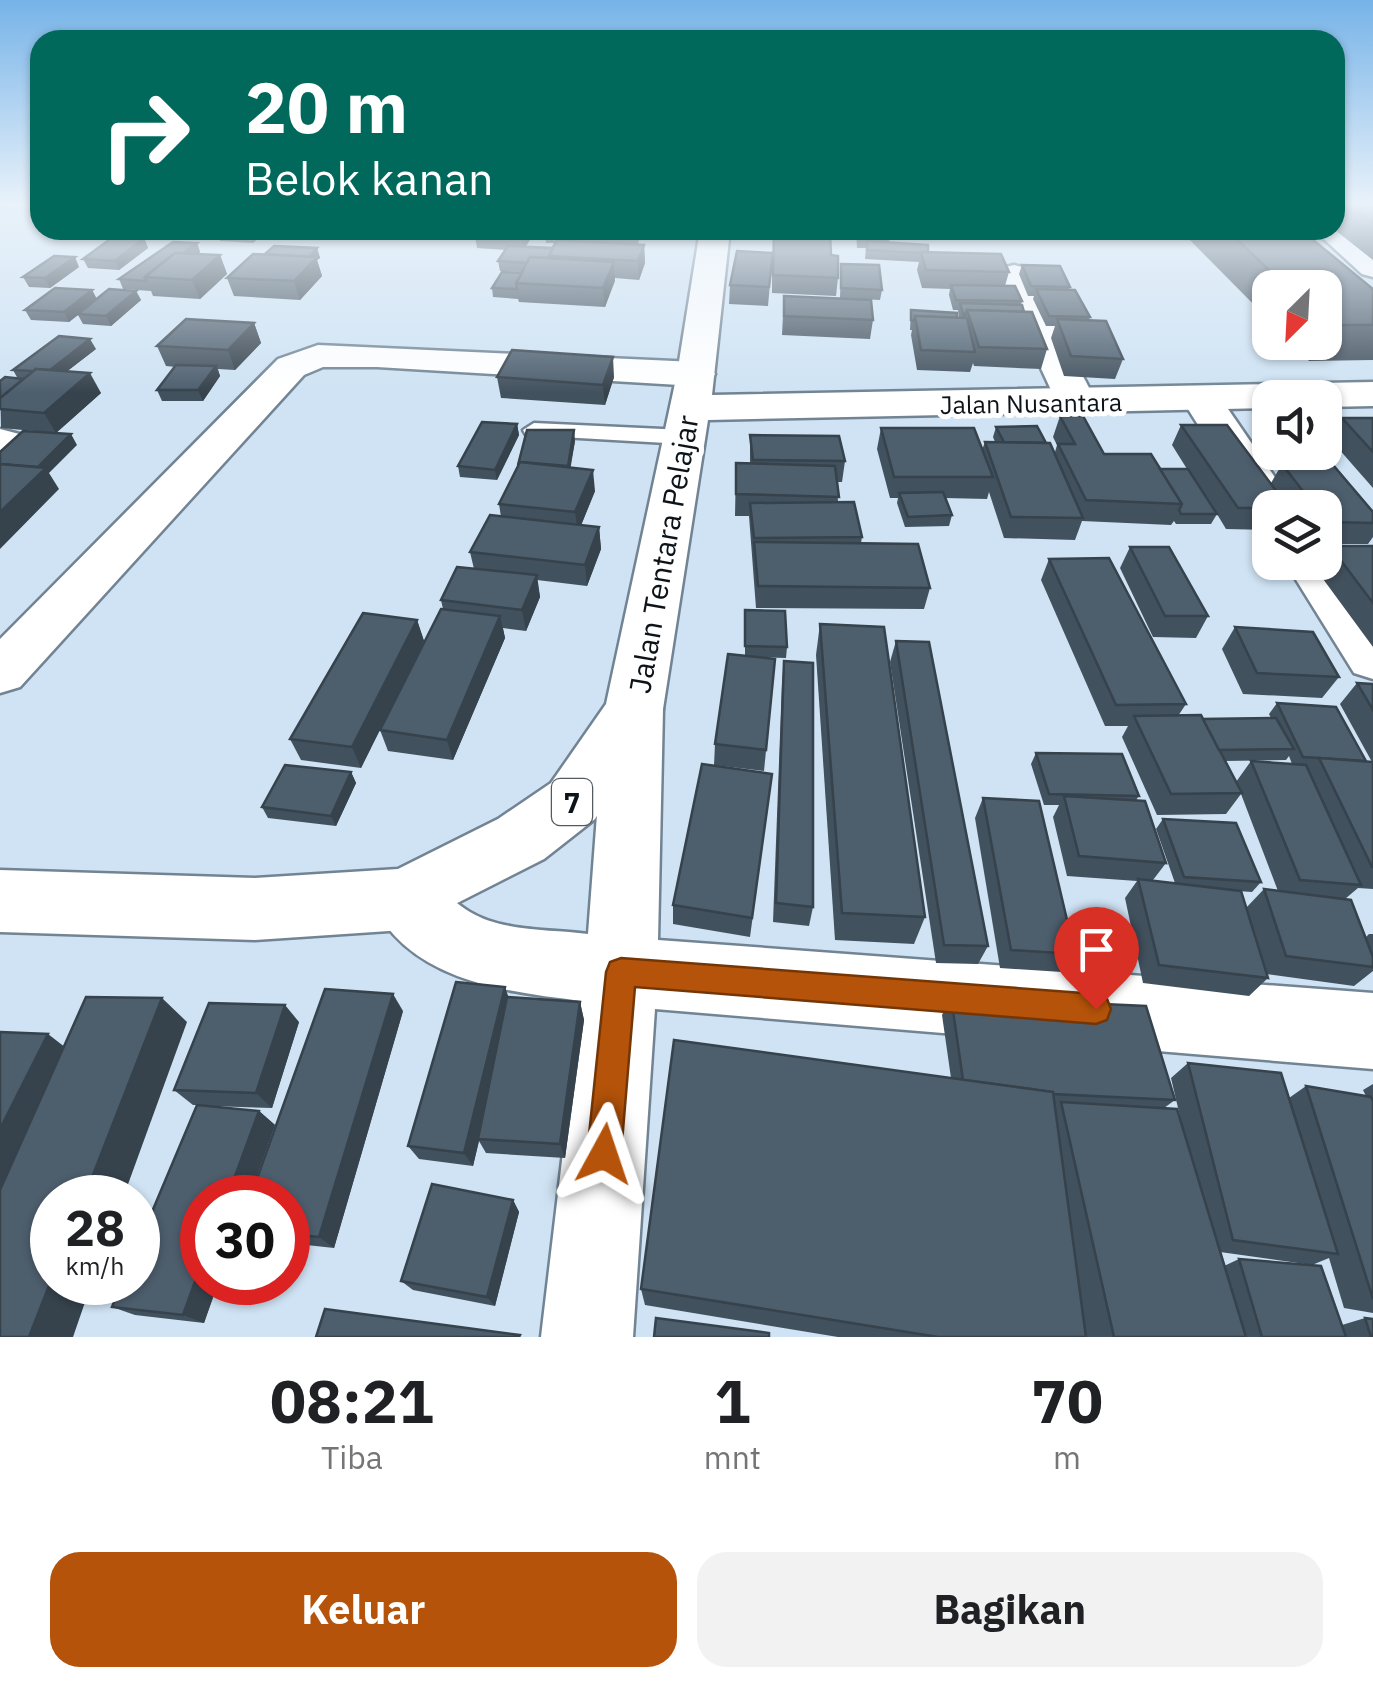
<!DOCTYPE html>
<html lang="id">
<style>
:root{--surface:#fff;--page:#f2f2f2;--text:#202124;--muted:#757577;--accent:#b45309}
body{margin:0;font-family:"IBM Plex Sans",sans-serif;background:var(--page);color:var(--text);height:100vh;display:flex;flex-direction:column;font-size:38px;white-space:nowrap}
*{box-sizing:border-box;margin:0}
p{font-size:32px;color:var(--muted)}
.icon{flex:none;width:55px;height:55px;fill:none;stroke:currentColor;stroke-width:2;stroke-linecap:round;stroke-linejoin:round}
.map{position:relative;height:1337px;overflow:hidden}
.details{display:flex;flex-direction:column;background:var(--surface);flex:1}
.details>*{flex:none}
.banner{position:absolute;left:30px;top:30px;width:1315px;height:210px;border-radius:30px;box-shadow:0 2px 8px #0004;background:#00695c;color:#fff;overflow:hidden}
.needle{width:65px;rotate:204deg}
.tools{position:absolute;left:1252px;top:270px;display:grid;gap:20px}
.tools a{display:grid;place-items:center;width:90px;height:90px;border-radius:20px;background:var(--surface);box-shadow:0 2px 8px #0004;font-size:50px}
.speed{position:absolute;left:30px;top:1175px;display:flex;gap:20px;font-size:50px;font-weight:700;text-align:center}
.speed>*{display:grid;place-content:center;width:130px;height:130px;border-radius:50%;background:var(--surface);box-shadow:0 2px 8px #0004;line-height:1}
.speed small{font-size:25px;font-weight:400}
.speed .limit{border:15px solid #d22;background:#fff;color:#111}
.pin{position:absolute;display:grid;place-items:center;width:85px;height:85px;color:#fff;margin:-102px -42px;border-radius:50% 50% 50% 0;rotate:-45deg;box-shadow:0 0 10px #0007}
.pin .icon{rotate:45deg}
.me{position:absolute;width:110px;margin:-55px;rotate:5deg;stroke-linejoin:round;filter:drop-shadow(0 0 8px #0008)}
.turn{display:flex;align-items:center;gap:35px;height:210px;padding:0 50px;font-size:45px}
.turn .icon{width:130px;height:130px;stroke-width:2.5}
.turn b{display:block;font-size:70px;line-height:85px}
.eta{display:flex;justify-content:space-evenly;align-items:center;height:170px;text-align:center}
.eta b{font-size:60px;font-weight:700;line-height:70px}
.cta{display:flex;gap:20px;margin-top:auto;padding:20px 50px}
.cta a{flex:1;height:115px;border-radius:30px;background:var(--accent);color:#fff;font-size:40px;font-weight:700;line-height:115px;text-align:center}
.cta a+a{background:var(--page);color:var(--text)}
.map>svg:first-child{display:block}
.lines{fill:none;stroke-linecap:round;stroke-linejoin:round}
.stream{fill:#6cb2e9;fill-rule:evenodd}
.service-casing{stroke:#728493;stroke-width:5}
.minor-casing{stroke:#728493;stroke-width:5}
.trunk-casing{stroke:#728493;stroke-width:5}
.service{fill:#fff;fill-rule:evenodd}
.minor{fill:#fff;fill-rule:evenodd}
.trunk{fill:#fff;fill-rule:evenodd}
.wall{fill:#42515e;fill-rule:evenodd}
.shaded-wall{fill:#36424c}
.building{fill:#4d5e6d;stroke:#36424c;stroke-width:2.5}
.route{fill:#b45309;stroke:#753606;stroke-width:2.5}
.labels{text-anchor:middle;dominant-baseline:central;stroke-width:10;stroke-linejoin:round;paint-order:stroke}
.far-street-label{font-size:25px;fill:#0c1319;stroke:#fff}
.shield{fill:#fff;stroke:#555a5e;stroke-width:2.5}
.shield-label{font-size:28px;font-weight:bold;fill:#0c1319}
.street-label{font-size:30px;fill:#0c1319;stroke:#fff}
</style>
<div class="map">
<svg width="1373" height="1337" viewBox="0 0 1373 1337">
<rect width="100%" height="100%" fill="#cfe3f4"/>
<g class="lines">
<path class="stream" d="M0 206H14L0 209Z"/>
<g class="service-casing">
<path id="service" d="M534 423 684 430 695 437 684 444 526 435 523 430Z"/>
</g>
<g class="minor-casing">
<g id="minor">
<path d="M1335 222 1373 251V277L1362 274 1314 230H1335Z"/>
<path d="M1014 265 1026 268 1030 275 1097 403 1091 411 1077 415 1063 411 1057 403 998 275 1002 268Z"/>
<path d="M318 345 696 362 710 366 715 374 710 382 696 386 377 367H323L304 375 20 687 0 693V639L278 359Z"/>
<path d="M1201 386 1215 390 1296 508H1270V521L1257 518 1181 398 1187 390Z"/>
<path d="M0 429 31 437 37 446 15 473 0 477Z"/>
<path d="M1326 551 1373 618V679L1354 673 1285 562H1325Z"/>
<path d="M634 687 654 694 663 709 658 940 1373 993V1069L655 1009 633 1337H541L581 1001C502 991 408 981 370 899L380 877 404 868C431 878 446 897 470 912 503 932 551 929 588 934L605 709 614 694Z"/>
</g>
</g>
<g class="trunk-casing">
<path id="trunk" d="M700 230H730L712 395 1373 382V406L1325 407V398H1270V408L708 420 663 709 595 819 544 859 404 930 255 940 0 932V870L255 878 398 869 498 819 551 783 606 704 677 374Z"/>
</g>
<use href="#service" class="service"/>
<use href="#minor" class="minor"/>
<use href="#trunk" class="trunk"/>
</g>
<g class="wall">
<path d="M1340 206H1373V260L1335 230V216Z"/>
<path d="M267 230 253 243 220 241 217 232Z"/>
<path d="M474 230H536L526 246 553 248 555 243H546L545 234 642 230 638 244 644 245 645 263 639 280 615 278 605 307 519 302 518 299 493 297 492 288 522 272 500 271 498 261 506 250 477 248Z"/>
<path d="M774 230 831 255 838 278 836 296 772 293V261L768 306 729 304 730 285 773 253Z"/>
<path d="M856 230H886L888 242 1009 272 1005 286 1022 301 1021 305 1047 349 1041 369 974 366 973 363 970 372 917 370 911 335 912 330H910L911 310 959 318 958 310H953L949 295 950 289 922 288 917 270 919 262 865 259 866 248H857Z"/>
<path d="M1180 230H1301L1373 289V360L1309 361 1291 342H1325V288H1270V321Z"/>
<path d="M144 238 148 248 119 270 88 268 83 259Z"/>
<path d="M197 243 200 252 198 254 220 255 227 274 200 299 153 296 151 291 123 289 119 279Z"/>
<path d="M317 248 320 258 317 260 322 276 300 300 234 296 227 278 265 254Z"/>
<path d="M841 264 882 290 880 300 840 298Z"/>
<path d="M1022 265 1070 287 1069 290 1090 317 1089 320 1123 359 1115 379 1064 376 1051 338 1055 326H1046L1033 299 1034 296H1028L1019 274Z"/>
<path d="M79 267 50 288 29 287 23 277Z"/>
<path d="M92 290 97 299 136 291 141 300 111 326 83 324 78 315 69 322 31 320 25 310Z"/>
<path d="M784 296 873 320 870 339 782 335Z"/>
<path d="M254 323 261 343 235 370 218 369 220 376 203 401H162L157 390 176 367 166 366 157 346Z"/>
<path d="M96 349 67 371 101 393 56 433 1 428 0 381 18 379 13 370Z"/>
<path d="M497 377H614L605 405 501 398Z"/>
<path d="M1060 416 1104 454 1160 469H1187L1172 445 1181 425 1271 483 1282 464 1373 512V537L1368 544H1325V508H1270V530L1226 529 1217 514 1211 524H1176L1174 521 1171 525 1082 521 1075 540 1004 538 989 492 987 499 945 498 952 515 949 526 905 527 897 503 898 498H890L877 449 881 428 982 450 985 442H995L993 437 996 427 1046 443 1055 452 1057 445 1053 437Z"/>
<path d="M1342 418H1373V488L1330 439Z"/>
<path d="M517 424 519 435 497 480 460 477 458 466Z"/>
<path d="M750 435 845 461 842 482H837L838 502 862 537 861 543 930 588 924 609 756 608 749 516H735L736 463H750Z"/>
<path d="M575 441 570 467 595 491 581 525 599 527 601 549 587 586 537 580 540 597 526 631 503 628 505 638 453 760 388 751 380 730 443 609 441 600 474 569 470 552 501 517 499 504Z"/>
<path d="M1330 546H1373V647L1315 568 1319 562H1325V553Z"/>
<path d="M1130 547 1208 616 1196 638 1153 637 1120 568Z"/>
<path d="M1049 559 1186 704 1178 716 1203 719 1271 718 1269 714 1277 703 1366 761 1372 762 1340 704 1357 683 1373 684V889L1358 888 1345 899 1365 938 1369 934H1373V971L1354 986 1266 974 1268 978 1249 996 1143 983 1125 898 1137 881 1067 876 1053 817 1059 805H1044L1031 764 1036 753 1139 796 1136 800 1166 863 1153 880 1175 883 1156 829 1163 819 1261 882 1252 892 1237 891 1246 908 1264 889 1278 891 1241 794 1226 814 1157 815 1122 737 1128 726H1105L1041 580ZM1289 756 1292 764 1251 761 1236 782 1225 761 1286 760Z"/>
<path d="M745 610 787 647 786 658 752 657 775 659 764 771 714 765 715 744 745 656Z"/>
<path d="M417 620 424 641 361 768 301 760 290 739Z"/>
<path d="M820 624 925 917 914 944 835 940 816 655Z"/>
<path d="M1235 627 1339 677 1322 698 1243 694 1222 649Z"/>
<path d="M896 641 988 946 978 964 936 963 890 662Z"/>
<path d="M784 661 813 907 809 926 773 922 782 682Z"/>
<path d="M351 772 356 783 336 826 268 818 262 807Z"/>
<path d="M772 774 750 937 673 924V905Z"/>
<path d="M983 798 1075 954 1062 972 1000 968 975 818Z"/>
<path d="M509 997 580 1002 584 1020 565 1158 486 1153 479 1141 473 1166 419 1159 408 1146Z"/>
<path d="M951 997 1175 1100 1164 1108 1182 1125 1171 1078 1188 1063 1289 1098 1306 1086 1366 1096 1363 1090 1373 1084V1313L1344 1308 1329 1258 1312 1265 1220 1252 1224 1266 1239 1259 1342 1325 1365 1318 1373 1337H838L645 1305 641 1289 951 1078 942 1015Z"/>
<path d="M403 1011 334 1248 288 1243V1198Z"/>
<path d="M299 1022 272 1108 210 1106 259 1111 275 1125 204 1323 135 1315 112 1307 197 1105H193L174 1090Z"/>
<path d="M513 1200 519 1212 495 1306 413 1290 401 1281Z"/>
</g>
<g class="shaded-wall">
<path d="M254 230H267L253 243 250 234Z"/>
<path d="M523 230H536L523 251 521 233Z"/>
<path d="M144 238 148 248 119 270 115 261Z"/>
<path d="M197 243 200 252 167 279 152 278Z"/>
<path d="M644 245 645 263 639 280 638 261Z"/>
<path d="M317 248 320 258 317 260 322 276 300 300 294 281 302 264Z"/>
<path d="M220 255 227 274 200 299 192 280Z"/>
<path d="M75 257 79 267 50 288 45 278Z"/>
<path d="M614 262 615 281 605 307 603 288Z"/>
<path d="M92 290 97 300 69 322 64 312Z"/>
<path d="M136 291 141 300 111 326 106 316Z"/>
<path d="M254 323 261 343 235 370 228 350Z"/>
<path d="M90 339 96 349 52 383 47 373Z"/>
<path d="M613 357 614 377 605 405 603 385Z"/>
<path d="M216 366 220 376 203 401 198 390Z"/>
<path d="M90 373 101 393 56 433 44 413Z"/>
<path d="M517 424 519 435 497 480 495 470Z"/>
<path d="M574 430 575 441 569 477 568 466Z"/>
<path d="M71 434 77 445 49 473 59 489 0 549V512L38 467Z"/>
<path d="M593 470 595 491 578 533 575 512Z"/>
<path d="M599 527 601 549 587 586 585 565Z"/>
<path d="M537 575 540 597 526 631 522 610Z"/>
<path d="M500 616 505 638 453 760 447 740Z"/>
<path d="M417 620 424 641 361 768 352 747Z"/>
<path d="M351 772 356 783 336 826 331 816Z"/>
<path d="M505 987 511 1004 473 1166 464 1153Z"/>
<path d="M393 994 403 1011 334 1248 319 1237Z"/>
<path d="M162 998 187 1022 123 1198H84Z"/>
<path d="M580 1002 584 1020 565 1158 560 1144Z"/>
<path d="M285 1005 299 1022 272 1108 256 1093Z"/>
<path d="M48 1034 79 1058 0 1225V1129Z"/>
<path d="M259 1111 275 1125 249 1198H227Z"/>
<path d="M513 1200 519 1212 495 1306 487 1297Z"/>
<path d="M202 1262V1282H218L204 1323 183 1315Z"/>
<path d="M52 1278V1282H92L73 1337H29Z"/>
</g>
<g class="building">
<path d="M1349 206H1373V223Z"/>
<path d="M220 230H254L250 234 217 232Z"/>
<path d="M474 230H523L521 233Z"/>
<path d="M546 230H639L638 237 545 234Z"/>
<path d="M774 230 830 231 831 255 838 256V278L773 275Z"/>
<path d="M857 230H886L888 240 859 239Z"/>
<path d="M1227 230H1301L1373 289V325H1328L1325 322V288H1288Z"/>
<path d="M113 237 144 238 115 261 83 259Z"/>
<path d="M557 240 644 245 638 261 548 256Z"/>
<path d="M867 241 928 245V252H921V253L867 250Z"/>
<path d="M173 242 197 243 183 253H175L145 277 146 281 119 279Z"/>
<path d="M274 246 317 248 309 257 265 254Z"/>
<path d="M508 246 553 248 548 258 530 257 527 263 498 261Z"/>
<path d="M737 251 773 253 769 287 730 285Z"/>
<path d="M921 252 1001 254 1009 272 926 270Z"/>
<path d="M175 253 220 255 192 280 145 277Z"/>
<path d="M253 254 317 257 294 281 227 278Z"/>
<path d="M54 256 75 257 45 278 23 277Z"/>
<path d="M530 257 614 262 603 288 516 283Z"/>
<path d="M841 264 879 265 882 290 841 288Z"/>
<path d="M1022 265 1060 266 1070 287 1031 286Z"/>
<path d="M502 272 522 273 516 283 517 289 492 288Z"/>
<path d="M951 285 1015 286 1022 301 956 300Z"/>
<path d="M55 288 92 290 64 312 25 310Z"/>
<path d="M109 289 136 291 106 316 78 314Z"/>
<path d="M1036 289 1075 290 1090 317 1049 316Z"/>
<path d="M784 296 871 300 873 320 784 316Z"/>
<path d="M960 303 1022 305 1024 312 967 310 964 317Z"/>
<path d="M911 310 957 313V318L915 316 914 321 911 320Z"/>
<path d="M967 310 1032 312 1047 349 979 347Z"/>
<path d="M915 316 967 318 975 352 921 350Z"/>
<path d="M186 319 254 323 228 350 157 346Z"/>
<path d="M1057 319 1106 321 1123 359 1071 356Z"/>
<path d="M59 336 90 339 50 370 36 369 33 371 13 370Z"/>
<path d="M512 350 613 357 603 385 497 377Z"/>
<path d="M176 365 216 366 198 390H157Z"/>
<path d="M36 369 90 373 44 413 0 409V398Z"/>
<path d="M5 377 23 379 0 398V381Z"/>
<path d="M1060 416H1083L1104 454H1151L1182 504 1086 500 1058 444H1075Z"/>
<path d="M1342 418H1373V452Z"/>
<path d="M482 422 517 424 495 470 458 466Z"/>
<path d="M1181 425H1227L1289 508H1238Z"/>
<path d="M1037 426 1046 443 1004 442 996 427Z"/>
<path d="M881 428H974L993 477H894Z"/>
<path d="M527 430H574L568 466 520 462 518 465Z"/>
<path d="M23 431 71 434 38 467 0 464V452Z"/>
<path d="M750 435 839 436 845 461 753 460Z"/>
<path d="M985 442 1050 443 1083 518 1011 517Z"/>
<path d="M520 462 593 470 575 512 499 504Z"/>
<path d="M736 463 835 466 839 497 736 494Z"/>
<path d="M0 464 46 468 0 512Z"/>
<path d="M1282 464 1333 465 1373 512V523L1327 522 1325 519V508H1316Z"/>
<path d="M1160 469H1188L1217 514H1181L1179 510 1182 504Z"/>
<path d="M943 492 952 515 908 517 899 493Z"/>
<path d="M854 502 862 537 754 538 750 503Z"/>
<path d="M490 515 599 527 585 565 470 552Z"/>
<path d="M754 542 918 544 930 588 758 586Z"/>
<path d="M1330 546H1373V603Z"/>
<path d="M1130 547H1169L1208 616H1165Z"/>
<path d="M1109 558 1186 704 1116 705 1049 559Z"/>
<path d="M457 567 537 575 522 610 441 600Z"/>
<path d="M441 609 500 616 447 740 380 730Z"/>
<path d="M745 610 785 611 787 647 745 646Z"/>
<path d="M363 613 417 620 352 747 290 739Z"/>
<path d="M820 624 884 627 925 917 842 913Z"/>
<path d="M1235 627 1313 632 1339 677 1257 673Z"/>
<path d="M896 641 929 642 988 946 944 945Z"/>
<path d="M728 654 775 659 766 750 715 744Z"/>
<path d="M784 661 813 663V907L776 903Z"/>
<path d="M1357 683 1373 684V710Z"/>
<path d="M1277 703 1336 707 1366 761 1303 757Z"/>
<path d="M1201 715 1242 793 1171 794 1134 716Z"/>
<path d="M1276 718 1294 749 1219 750 1203 719Z"/>
<path d="M1036 753 1122 754 1139 796 1049 794Z"/>
<path d="M1319 758 1373 762V867H1372Z"/>
<path d="M1251 761 1306 765 1361 885 1300 880Z"/>
<path d="M702 764 772 774 752 918 673 905Z"/>
<path d="M285 765 351 772 331 816 262 807Z"/>
<path d="M1064 796 1145 801 1166 863 1079 856Z"/>
<path d="M983 798 1039 801 1075 954 1011 950Z"/>
<path d="M1163 819 1236 823 1261 882 1184 877Z"/>
<path d="M1138 879 1241 891 1268 978 1159 965Z"/>
<path d="M1264 889 1351 900 1373 957V967L1286 956Z"/>
<path d="M456 982 505 987 464 1153 408 1146Z"/>
<path d="M325 989 393 994 319 1237 288 1234V1198H250Z"/>
<path d="M86 997 162 998 84 1198H52V1278L29 1337H0V1190Z"/>
<path d="M507 997 580 1002 560 1144 478 1139Z"/>
<path d="M951 997 1146 1006 1175 1100 1053 1094V1092L963 1080Z"/>
<path d="M209 1003 285 1005 256 1093 174 1090Z"/>
<path d="M0 1032 48 1034 0 1129Z"/>
<path d="M674 1040 1053 1092 1086 1337H938L641 1289Z"/>
<path d="M1188 1063 1281 1073 1338 1254 1233 1240Z"/>
<path d="M1306 1086 1371 1097 1373 1101V1299Z"/>
<path d="M1061 1102 1177 1109 1246 1337H1114Z"/>
<path d="M197 1105 259 1111 227 1198H202V1262L183 1315 112 1307 122 1282H138V1245Z"/>
<path d="M432 1184 513 1200 487 1297 401 1281Z"/>
<path d="M1239 1259 1321 1266 1346 1337H1262Z"/>
<path d="M325 1309 520 1335 519 1337H316Z"/>
<path d="M656 1318 769 1333V1337H654Z"/>
<path d="M1365 1318 1373 1319V1337H1371Z"/>
</g>
<linearGradient id="sky" x2="0" y2="1"><stop stop-color="#76b3e8"/><stop offset="0.52" stop-color="#e9f2fa"/><stop offset="1" stop-color="#e9f2fa" stop-opacity="0"/></linearGradient>
<rect width="1373" height="393" fill="url(#sky)"/>
<path class="route" d="M621 958 1096 994 1107 999 1111 1009 1107 1020 1096 1024 635 987 621 1154 616 1167 604 1172 592 1167 587 1154 606 972 610 962Z"/>
<g class="labels">
<g class="far-street-label">
<text transform="translate(1031 403) rotate(-1)">Jalan Nusantara</text>
</g>
<rect class="shield" x="552" y="779" width="40" height="46" rx="8"/>
<g class="shield-label">
<text x="572" y="802">7</text>
</g>
<g class="street-label">
<text transform="translate(663 554) rotate(-80)">Jalan Tentara Pelajar</text>
</g>
</g>
</svg>
<div class="tools">
<a><svg class="needle" viewBox="-14 -14 28 28"><path d="M0-13l5 13h-10z" fill="#e53935"/><path d="M0 13l5-13h-10z" fill="#757577"/></svg></a>
<a><svg class="icon" aria-label="sound" viewBox="0 0 24 24"><path d="M4 9h4l5-4v14l-5-4H4zM17 9q2 3 0 6"/></svg></a>
<a><svg class="icon" aria-label="layers" viewBox="0 0 24 24"><path d="M12 4l9 5-9 5-9-5zM3 14l9 5 9-5"/></svg></a>
</div>
<div class="speed"><div>28<small>km/h</small></div><div class="limit">30</div></div>
<div class="pin" style="left:1096px;top:1009px;background:#d93025"><svg class="icon" aria-label="arrive" viewBox="0 0 24 24"><path d="M6 21V4h12l-3 4 3 4H6"/></svg></div>
<svg class="me" style="left:604px;top:1154px" viewBox="-20 -20 40 40"><path d="M0-17L14 15 0 8-14 15z" fill="#b45309" stroke="#fff" stroke-width="4"/></svg>
<div class="banner">
<div class="turn"><svg class="icon" aria-label="right" viewBox="0 0 24 24"><path d="M7 20v-9h11M14 6l5 5-5 5"/></svg><div><b>20 m</b>Belok kanan</div></div>
</div>
</div>
<section class="details">
<div class="eta">
<div><b>08:21</b><p>Tiba</p></div>
<div><b>1</b><p>mnt</p></div>
<div><b>70</b><p>m</p></div>
</div>
<div class="cta"><a>Keluar</a><a>Bagikan</a></div>
</section>
